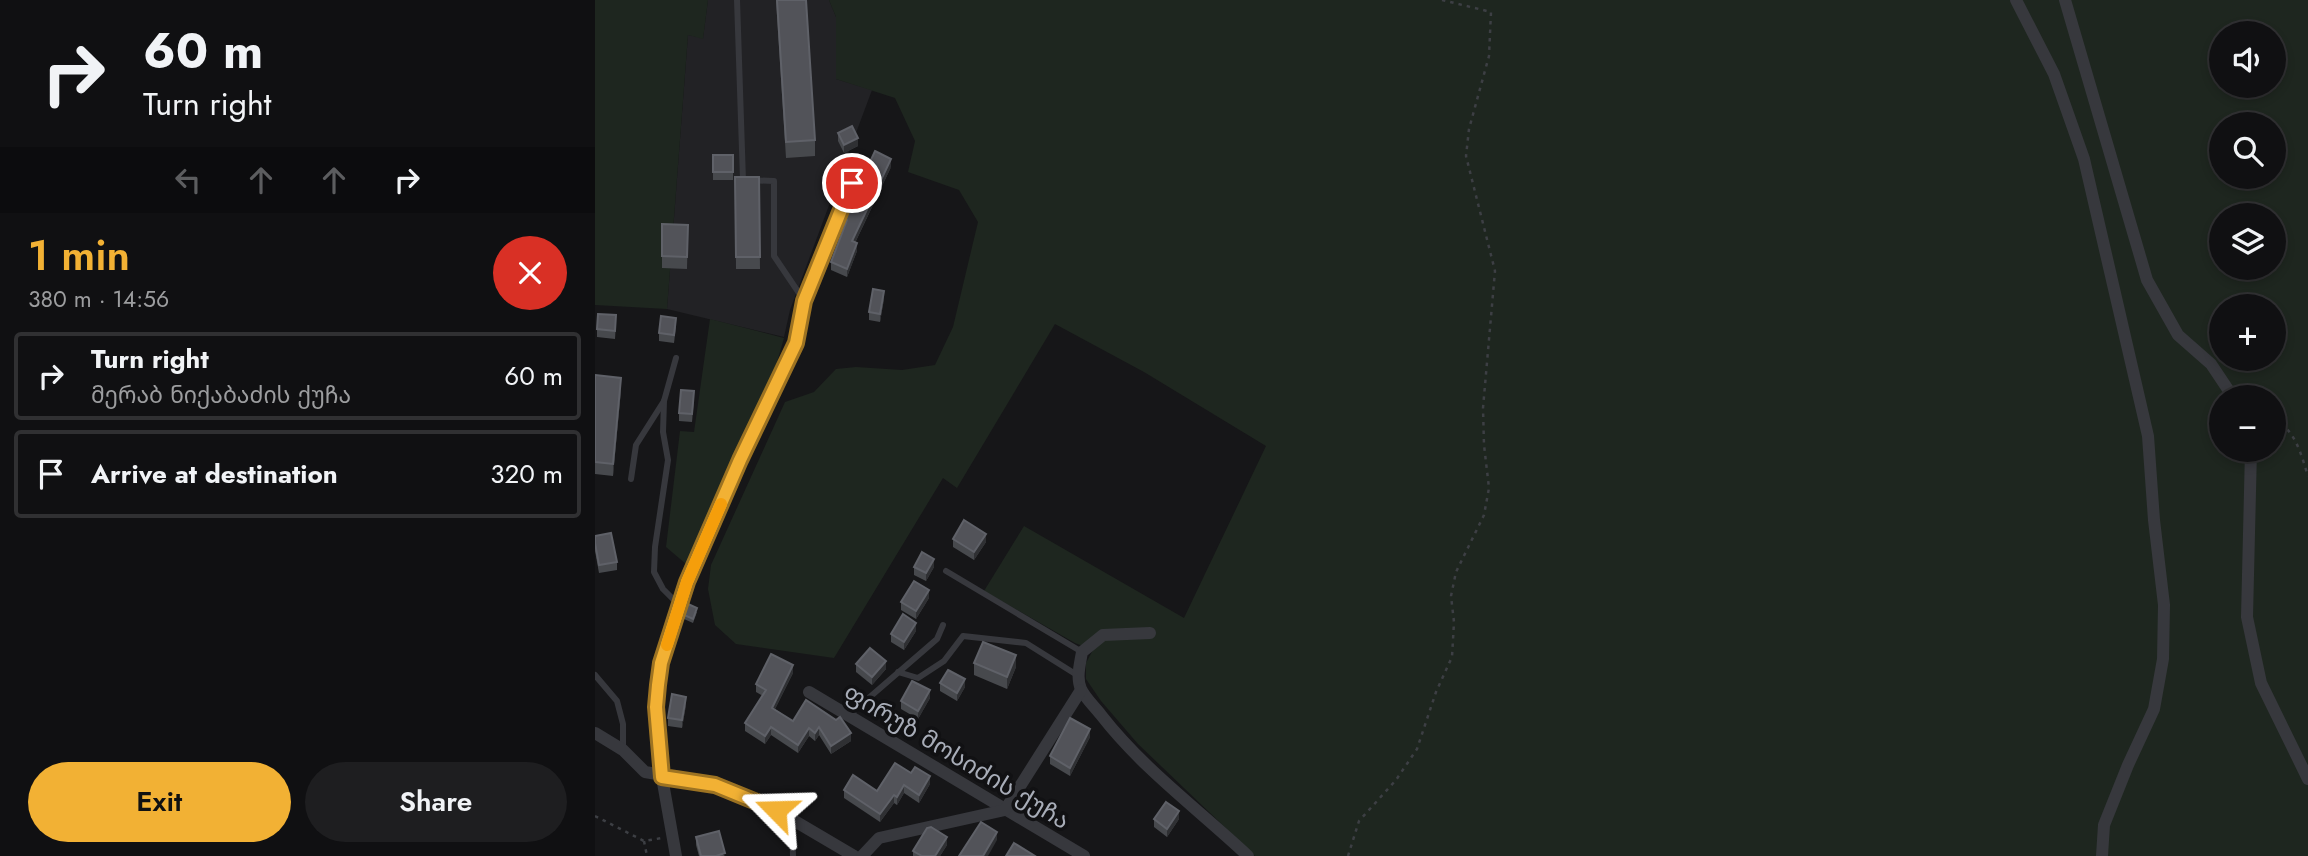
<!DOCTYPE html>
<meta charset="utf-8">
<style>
:root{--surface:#101012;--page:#1e1e20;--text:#f1f3f6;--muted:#9c9d9f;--line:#303032;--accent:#f2b134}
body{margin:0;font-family:Jost,"Noto Sans Georgian",sans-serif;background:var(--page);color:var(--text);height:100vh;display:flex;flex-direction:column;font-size:26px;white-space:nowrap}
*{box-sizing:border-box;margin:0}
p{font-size:23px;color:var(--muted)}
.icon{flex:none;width:38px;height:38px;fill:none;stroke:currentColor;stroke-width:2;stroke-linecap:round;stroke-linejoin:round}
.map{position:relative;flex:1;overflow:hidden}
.drawer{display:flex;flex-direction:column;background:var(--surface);width:595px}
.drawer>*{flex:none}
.hud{background:#101012;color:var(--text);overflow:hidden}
.controls{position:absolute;left:1614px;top:21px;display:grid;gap:14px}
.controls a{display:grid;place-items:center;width:77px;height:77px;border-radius:50%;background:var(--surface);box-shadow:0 4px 10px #0003,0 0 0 2px var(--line);font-size:35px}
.pin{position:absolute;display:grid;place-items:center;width:60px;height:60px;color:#fff;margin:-30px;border:4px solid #fff;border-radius:50%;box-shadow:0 2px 7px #0007}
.me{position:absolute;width:77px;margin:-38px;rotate:292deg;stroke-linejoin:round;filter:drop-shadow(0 0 5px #0008)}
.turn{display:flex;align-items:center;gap:24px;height:147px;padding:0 28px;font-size:32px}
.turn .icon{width:91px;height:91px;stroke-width:2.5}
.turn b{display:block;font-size:49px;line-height:60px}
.lanes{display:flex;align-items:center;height:66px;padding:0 28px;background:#0003;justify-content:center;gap:35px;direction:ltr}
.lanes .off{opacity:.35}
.round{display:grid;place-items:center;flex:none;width:74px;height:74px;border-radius:37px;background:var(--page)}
.overview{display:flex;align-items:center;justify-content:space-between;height:119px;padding:0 28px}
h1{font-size:42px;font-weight:600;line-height:52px;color:var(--accent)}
.action{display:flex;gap:14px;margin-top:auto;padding:14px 28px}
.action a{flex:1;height:80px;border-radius:42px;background:var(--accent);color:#111;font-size:28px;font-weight:600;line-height:80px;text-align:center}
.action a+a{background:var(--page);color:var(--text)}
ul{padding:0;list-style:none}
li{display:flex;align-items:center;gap:21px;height:88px;margin:0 14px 10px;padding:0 14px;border:4px solid var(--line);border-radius:7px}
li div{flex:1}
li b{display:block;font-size:26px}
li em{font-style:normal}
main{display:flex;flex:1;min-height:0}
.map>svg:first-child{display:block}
.built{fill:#222225}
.green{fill:#1e261f;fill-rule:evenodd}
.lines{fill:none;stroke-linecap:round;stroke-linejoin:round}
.path{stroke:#3d3f44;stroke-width:2.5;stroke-dasharray:3.5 5;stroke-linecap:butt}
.service{stroke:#37383d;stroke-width:6}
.minor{stroke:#37383d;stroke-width:12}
.wall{fill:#47494d}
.shaded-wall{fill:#2f3033}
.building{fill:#525359;stroke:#5f6168;stroke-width:2}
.route-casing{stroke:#9d7322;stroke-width:18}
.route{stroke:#f2b134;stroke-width:12}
.slow{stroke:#f59e0b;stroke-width:12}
.labels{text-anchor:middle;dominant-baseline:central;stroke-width:7;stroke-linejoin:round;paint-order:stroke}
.street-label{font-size:24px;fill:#a8adb8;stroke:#111113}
</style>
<main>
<section class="drawer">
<div class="hud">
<div class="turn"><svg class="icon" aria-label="right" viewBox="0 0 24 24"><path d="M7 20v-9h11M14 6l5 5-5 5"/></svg><div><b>60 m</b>Turn right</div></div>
<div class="lanes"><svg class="icon off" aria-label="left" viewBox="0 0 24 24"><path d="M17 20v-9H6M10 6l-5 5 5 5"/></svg><svg class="icon off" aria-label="ahead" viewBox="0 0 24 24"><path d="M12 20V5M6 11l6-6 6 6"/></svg><svg class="icon off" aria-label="ahead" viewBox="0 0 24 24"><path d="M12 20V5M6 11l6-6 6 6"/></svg><svg class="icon" aria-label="right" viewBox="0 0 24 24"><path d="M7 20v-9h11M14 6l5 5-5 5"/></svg></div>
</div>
<div class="overview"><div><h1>1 min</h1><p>380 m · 14:56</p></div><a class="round" style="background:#d93025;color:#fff"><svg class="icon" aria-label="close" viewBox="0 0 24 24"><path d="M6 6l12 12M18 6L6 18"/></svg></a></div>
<ul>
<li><svg class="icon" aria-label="right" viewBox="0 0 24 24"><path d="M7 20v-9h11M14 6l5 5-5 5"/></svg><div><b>Turn right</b><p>მერაბ ნიქაბაძის ქუჩა</p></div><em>60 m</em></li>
<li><svg class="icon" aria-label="arrive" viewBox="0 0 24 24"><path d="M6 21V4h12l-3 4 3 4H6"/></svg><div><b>Arrive at destination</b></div><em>320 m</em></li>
</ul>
<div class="action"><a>Exit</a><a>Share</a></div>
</section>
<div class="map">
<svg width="1713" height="856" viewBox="0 0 1713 856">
<rect width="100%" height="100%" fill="#161618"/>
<path class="built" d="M113 0H234L241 17V79L277 90 195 310 189 337 72 309 93 35 108 38Z"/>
<g class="green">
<path d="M0 0H113L108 39 93 35 72 309 0 305Z"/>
<path d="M234 0H1713V856H660L543 744 506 701 491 679V663L498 650 480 643 389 591 429 526 589 618 671 446 549 372 460 324 362 488 348 478 239 658 141 644 120 625 113 589 116 565 190 402 219 392 241 369 261 367 307 370 340 365 358 327 383 222 364 190 313 172 320 141 300 98 241 79V17ZM1626 33H1678V86H1626ZM1626 124H1678V177H1626ZM1626 215H1678V268H1626ZM1626 306H1678V359H1626ZM1626 397H1678V450H1626Z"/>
<path d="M115 319 189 338 178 376 91 564 71 547 85 431 99 432Z"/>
</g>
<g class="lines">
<g class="path">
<path d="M1678 421C1700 426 1707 458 1713 476"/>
<path d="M0 816 49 841 67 838"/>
<path d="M49 841 52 856"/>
<path d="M753 856 764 821 801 780 822 749 841 692 857 657 859 622 856 596 861 572 889 515 894 488 889 445 888 408 900 271 871 156 874 129 894 56 896 12 847 0"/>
</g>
<g class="service">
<path d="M142 0 148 180 179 181V256L208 299"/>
<path d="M69 401 68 432 73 460 60 547 59 572 68 589 83 604"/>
<path d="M36 479 41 445 69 401 81 358"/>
<path d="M351 571 487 652"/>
<path d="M303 672 323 678 349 661 368 636 431 643 482 675"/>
<path d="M0 675 22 701 28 724V748"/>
<path d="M254 715 342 639 348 625"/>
<path d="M197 821 198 856"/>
</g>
<g class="minor">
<path d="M1421 0 1459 74 1489 159 1553 436 1559 520 1569 605 1568 659 1559 709 1533 765 1509 825 1507 856"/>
<path d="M1470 0 1552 280 1583 335 1616 364 1638 397"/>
<path d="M1656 450 1652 617 1666 683 1713 779"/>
<path d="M555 633 508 635 487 652C485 664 481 678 486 689 490 698 500 707 506 715 548 769 603 809 653 856"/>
<path d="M214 692 489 856"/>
<path d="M0 733 28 750 50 772 120 784 181 810 259 856"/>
<path d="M81 856 65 766 60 707 66 663 92 582 145 460 201 343 209 301 257 182"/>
<path d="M267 856 284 838 410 810 486 690"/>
</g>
</g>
<g class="wall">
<path d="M181 0H211L220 140V156L191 158Z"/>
<path d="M243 133 263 146 249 153 243 141Z"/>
<rect x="118" y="155" width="20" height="25"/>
<path d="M296 167 260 243 262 251 252 277 236 270V262L250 227 249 226V218Z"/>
<path d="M140 177H164L165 269H141Z"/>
<path d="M67 224 93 225 92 269 67 268Z"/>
<path d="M289 299 285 322 274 320V312Z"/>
<path d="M21 323 20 339 2 337V329Z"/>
<path d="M81 326 79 343 64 341V333Z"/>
<path d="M0 375 26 390 18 476 0 474Z"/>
<path d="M99 399 97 422 84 421V413Z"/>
<path d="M0 536 22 562V570L4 573 0 551Z"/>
<path d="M358 539 391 542 379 560 358 547Z"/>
<path d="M319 567H339L331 581 319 575Z"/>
<path d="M334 598 321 619 306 610V602Z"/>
<path d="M102 612 98 623 89 619V615Z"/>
<path d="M321 631 309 650 296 642V634Z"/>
<path d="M379 663 421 667 412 689 379 675Z"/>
<path d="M261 664 291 669 277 685 261 672Z"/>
<path d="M198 673 180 709 198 721 211 700 256 741 236 754 224 735 220 741 214 736 203 753 176 735 170 744 150 731V723L168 696 161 692V684Z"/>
<path d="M345 683 370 687 362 701 345 691Z"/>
<path d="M335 698 323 719 306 709V701Z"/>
<path d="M91 705 87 728 73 726V718Z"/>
<path d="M495 737 475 776 455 764V756Z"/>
<path d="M300 763 335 784 324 803 309 793 302 805 299 803 285 822 249 798V790L282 791Z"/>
<path d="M559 819H584L572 837 559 827Z"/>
<path d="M101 837 130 856H104L101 845Z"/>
<path d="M352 845 345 856H318V851Z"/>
</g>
<g class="shaded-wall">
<path d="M263 138V146L249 153V145Z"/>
<path d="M296 159V167L257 249V241Z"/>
<path d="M262 243V251L252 277V269Z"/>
<path d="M289 291V299L285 322V314Z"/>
<path d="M26 378V390L18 476V464Z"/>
<path d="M391 534V542L379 560V552Z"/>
<path d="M339 559V567L331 581V573Z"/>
<path d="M334 590V598L321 619V611Z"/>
<path d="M321 623V631L309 650V642Z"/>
<path d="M421 655V667L412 689V677Z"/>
<path d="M291 661V669L277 685V677Z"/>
<path d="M198 665V673L177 715V708Z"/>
<path d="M370 679V687L362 701V693Z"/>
<path d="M335 690V698L323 719V711Z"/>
<path d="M91 697V705L87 728V720Z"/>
<path d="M176 727V735L170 744V736Z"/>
<path d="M224 727V735L220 741V733Z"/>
<path d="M214 728V736L203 753V745Z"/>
<path d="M495 729V737L475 776V768Z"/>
<path d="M256 733V741L236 754V746Z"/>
<path d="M335 776V784L324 803V795Z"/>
<path d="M309 785V793L302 805V797Z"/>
<path d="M299 795V803L285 822V814Z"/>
<path d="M584 811V819L572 837V829Z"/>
<path d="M402 832V840L393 856H388Z"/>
<path d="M352 837V845L345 856H340Z"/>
</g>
<g class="building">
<path d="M182 0H211L220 140 191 142Z"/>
<path d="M257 126 263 138 249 145 243 133Z"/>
<path d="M280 151 296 159 257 241 262 243 252 269 236 262 252 220 249 218Z"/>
<rect x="118" y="155" width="20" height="17"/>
<path d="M140 177H164L165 257H141Z"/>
<path d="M67 224 93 225 92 257 67 256Z"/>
<path d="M278 289 289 291 285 314 274 312Z"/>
<path d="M3 314 21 315 20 331 2 329Z"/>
<path d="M66 316 81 318 79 335 64 333Z"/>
<path d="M0 375 26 378 18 464 0 462Z"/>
<path d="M86 390 99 391 97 414 84 413Z"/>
<path d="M369 520 391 534 379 552 358 539Z"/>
<path d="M16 533 22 562 4 565 0 543V536Z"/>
<path d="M327 552 339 559 331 573 319 567Z"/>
<path d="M319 581 334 590 321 611 306 602Z"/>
<path d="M93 604 102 608 98 619 89 615Z"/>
<path d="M308 614 321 623 309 642 296 634Z"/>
<path d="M388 642 421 655 412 677 379 663Z"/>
<path d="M275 648 291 661 277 677 261 664Z"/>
<path d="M176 654 198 665 177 708 198 721 211 700 241 720 245 717 256 733 236 746 224 727 220 733 214 728 203 745 176 727 170 736 150 723 171 690 161 684Z"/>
<path d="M353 670 370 679 362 693 345 683Z"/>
<path d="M317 681 335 690 323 711 306 701Z"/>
<path d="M77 694 91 697 87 720 73 718Z"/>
<path d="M475 718 495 729 475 768 455 756Z"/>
<path d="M300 763 316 773 320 767 335 776 324 795 309 785 302 797 299 795 285 814 249 790 258 775 282 791Z"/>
<path d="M571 802 584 811 572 829 559 819Z"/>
<path d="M386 822 402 832 388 856H364Z"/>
<path d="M336 827 352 837 340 856H327L318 851 332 828Z"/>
<path d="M124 831 130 853 121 856H106L101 837Z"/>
<path d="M419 843 440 856H411Z"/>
</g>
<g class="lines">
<g class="route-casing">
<path id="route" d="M181 810 120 785 67 777 61 707 63 685 66 663 92 582 145 460 201 343 209 301 257 183"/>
</g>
<use href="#route" class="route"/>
<path class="slow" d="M72 645 92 582 126 504"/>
</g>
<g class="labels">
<g class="street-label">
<text transform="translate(362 756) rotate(31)">ფირუზ მოსიძის ქუჩა</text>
</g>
</g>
</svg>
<div class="controls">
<a><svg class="icon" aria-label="sound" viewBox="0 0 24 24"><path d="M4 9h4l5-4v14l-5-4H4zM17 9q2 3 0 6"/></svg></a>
<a><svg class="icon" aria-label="search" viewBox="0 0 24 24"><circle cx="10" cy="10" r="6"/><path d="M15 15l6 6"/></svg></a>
<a><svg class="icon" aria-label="layers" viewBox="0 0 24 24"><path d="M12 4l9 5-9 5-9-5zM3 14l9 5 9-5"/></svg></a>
<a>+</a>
<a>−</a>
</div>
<div class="pin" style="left:257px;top:183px;background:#d93025"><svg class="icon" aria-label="arrive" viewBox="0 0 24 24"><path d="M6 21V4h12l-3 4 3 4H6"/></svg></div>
<svg class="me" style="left:181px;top:810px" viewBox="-20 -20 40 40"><path d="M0-17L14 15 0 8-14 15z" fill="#f2b134" stroke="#fff" stroke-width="4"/></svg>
</div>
</main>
